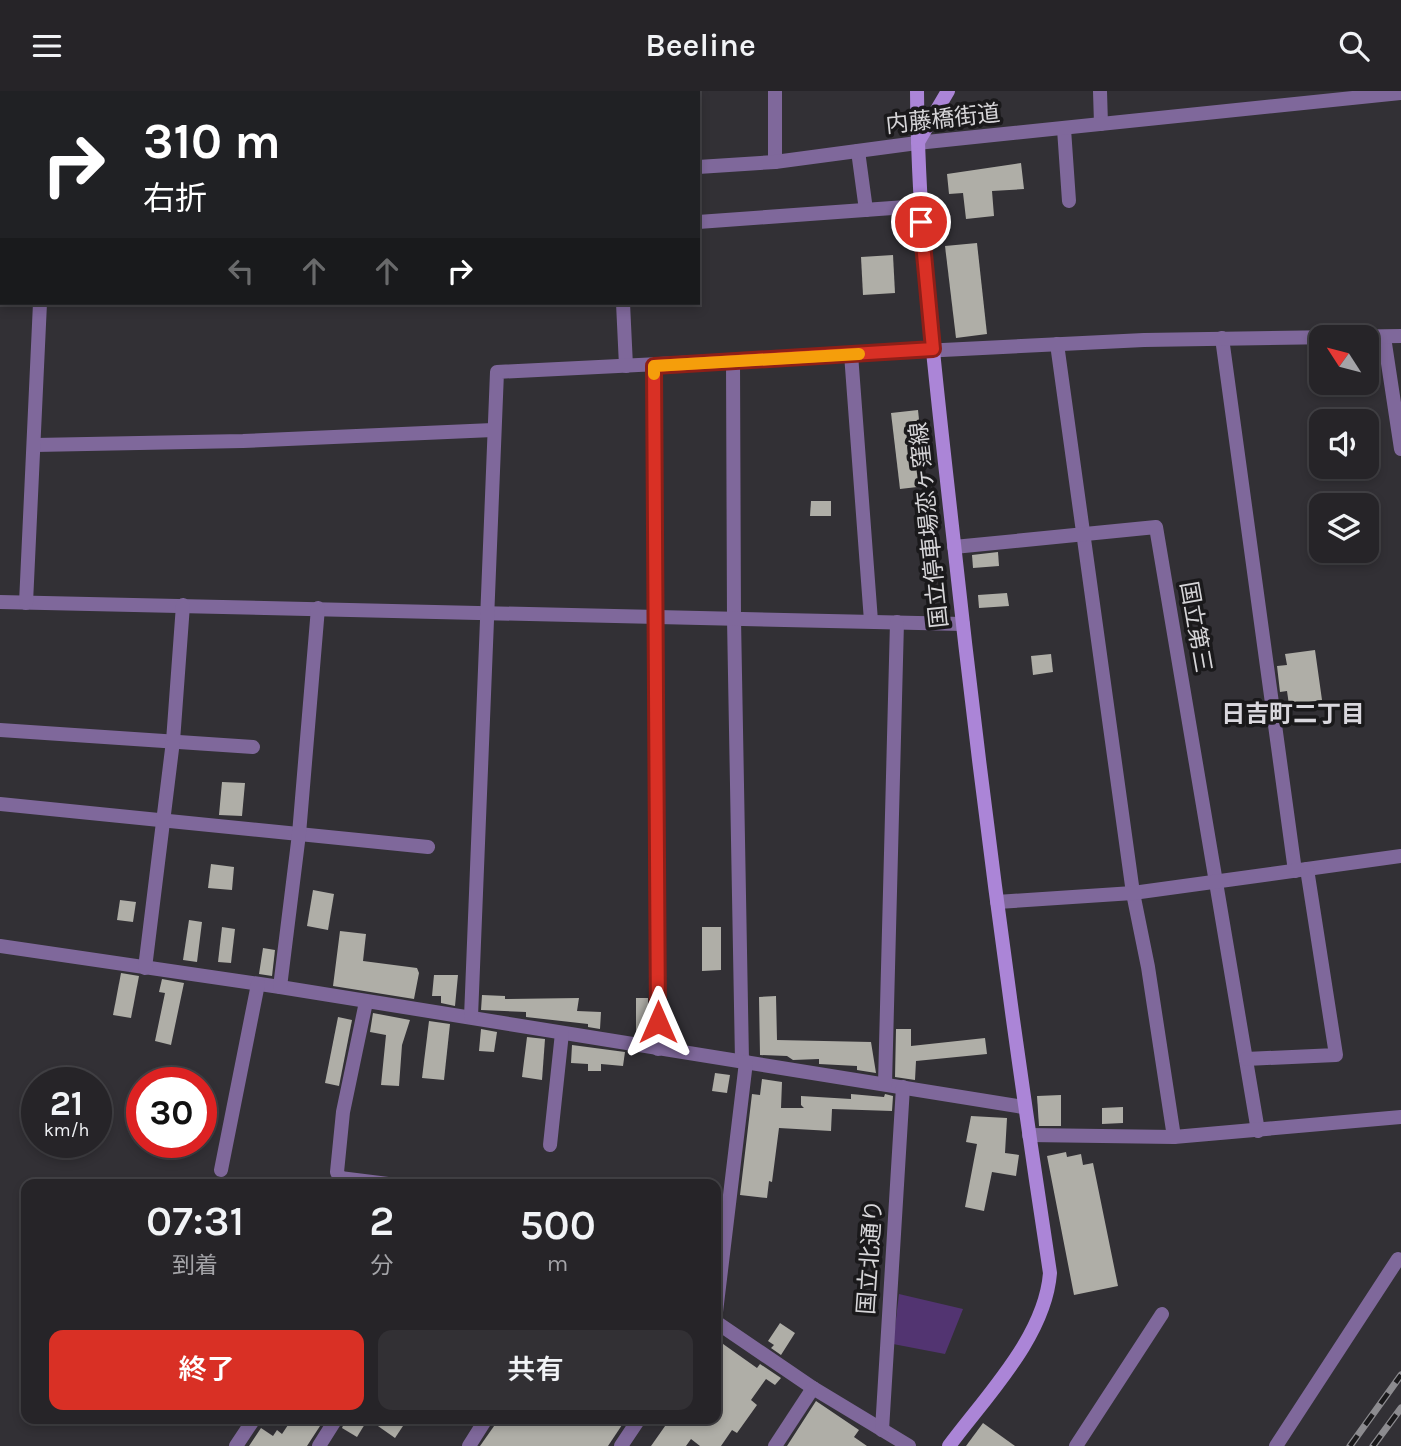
<!DOCTYPE html>
<html lang="ja">
<meta charset="utf-8">
<style>
:root{--surface:#262428;--page:#323034;--text:#f1f3f6;--muted:#a4a4a8;--line:#424145;--accent:#d93025}
body{margin:0;font-family:Karla,"Noto Sans JP",sans-serif;background:var(--page);color:var(--text);height:100vh;display:flex;flex-direction:column;font-size:26px;white-space:nowrap}
*{box-sizing:border-box;margin:0}
p{font-size:23px;color:var(--muted)}
.icon{flex:none;width:38px;height:38px;fill:none;stroke:currentColor;stroke-width:2;stroke-linecap:round;stroke-linejoin:round}
.map{position:relative;flex:1;overflow:hidden}
.drawer{position:absolute;left:21px;top:1088px;width:700px;height:245px;display:flex;flex-direction:column;background:var(--surface);border-radius:14px;box-shadow:0 4px 10px #0003,0 0 0 2px var(--line)}
.drawer>*{flex:none}
.hud{position:absolute;left:0px;top:0px;width:700px;height:214px;box-shadow:0 4px 10px #0003,0 0 0 2px var(--line);background:#202124;color:#fff;overflow:hidden}
.needle{width:46px;rotate:306deg}
.buttons{position:absolute;left:1309px;top:234px;display:grid;gap:14px}
.buttons a{display:grid;place-items:center;width:70px;height:70px;border-radius:14px;background:var(--surface);box-shadow:0 4px 10px #0003,0 0 0 2px var(--line);font-size:35px}
.speed{position:absolute;left:21px;top:976px;display:flex;gap:14px;font-size:35px;font-weight:700;text-align:center}
.speed>*{display:grid;place-content:center;width:91px;height:91px;border-radius:50%;background:var(--surface);box-shadow:0 4px 10px #0003,0 0 0 2px var(--line);line-height:1}
.speed small{font-size:18px;font-weight:400}
.speed .limit{border:10px solid #d22;background:#fff;color:#111}
.pin{position:absolute;display:grid;place-items:center;width:60px;height:60px;color:#fff;margin:-30px;border:4px solid #fff;border-radius:50%;box-shadow:0 2px 7px #0007}
.me{position:absolute;width:77px;margin:-38px;rotate:0deg;stroke-linejoin:round;filter:drop-shadow(0 0 5px #0008)}
.turn{display:flex;align-items:center;gap:24px;height:147px;padding:0 28px;font-size:32px}
.turn .icon{width:91px;height:91px;stroke-width:2.5}
.turn b{display:block;font-size:49px;line-height:60px}
.lanes{display:flex;align-items:center;height:66px;padding:0 28px;background:#0003;justify-content:center;gap:35px;direction:ltr}
.lanes .off{opacity:.35}
.eta{display:flex;justify-content:space-evenly;align-items:center;height:119px;text-align:center}
.eta b{font-size:42px;font-weight:600;line-height:49px}
.cta{display:flex;gap:14px;margin-top:auto;padding:14px 28px}
.cta a{flex:1;height:80px;border-radius:14px;background:var(--accent);color:#fff;font-size:28px;font-weight:600;line-height:80px;text-align:center}
.cta a+a{background:var(--page);color:var(--text)}
header{display:flex;justify-content:space-between;align-items:center;height:91px;padding:0 28px;background:var(--surface);font-size:32px;font-weight:600}
.map>svg:first-child{display:block}
.green{fill:#523471}
.building{fill:#afaea7}
.lines{fill:none;stroke-linecap:round;stroke-linejoin:round}
.minor{stroke:#7f689b;stroke-width:14}
.tertiary{stroke:#7f689b;stroke-width:14}
.secondary{stroke:#ab85d7;stroke-width:14}
.rail-casing{stroke:#8c8b8f;stroke-width:7}
.rail{stroke:#1a191b;stroke-width:4.5;stroke-dasharray:13;stroke-linecap:butt}
.route-casing{stroke:#8d1f18;stroke-width:18}
.route{stroke:#d93025;stroke-width:12}
.slow{stroke:#f59e0b;stroke-width:12}
.labels{text-anchor:middle;dominant-baseline:central;stroke-width:7;stroke-linejoin:round;paint-order:stroke}
.street-label{font-size:23px;fill:#d6d5d8;stroke:#1a191b}
.neighbourhood-label{font-size:24px;font-weight:bold;fill:#d9d7dd;stroke:#1a191b}
</style>
<header><svg class="icon" aria-label="menu" viewBox="0 0 24 24"><path d="M4 6h16M4 12h16M4 18h16"/></svg>Beeline<svg class="icon" aria-label="search" viewBox="0 0 24 24"><circle cx="10" cy="10" r="6"/><path d="M15 15l6 6"/></svg></header>
<div class="map">
<svg width="1401" height="1355" viewBox="0 0 1401 1355">
<rect width="100%" height="100%" fill="#323035"/>
<path class="green" d="M899 1203 963 1218 945 1263 893 1253Z"/>
<g class="building">
<path d="M1021 72 1024 98 992 100 994 125 966 128 963 102 949 103 947 83Z"/>
<path d="M977 152 987 243 956 247 945 155Z"/>
<path d="M893 164 895 202 863 204 861 166Z"/>
<path d="M918 319 926 395 900 398 891 322Z"/>
<path d="M811 410H831V425H810Z"/>
<path d="M998 461 999 475 973 477 972 464Z"/>
<path d="M1007 502 1009 515 979 517 978 504Z"/>
<path d="M1315 559 1322 609 1289 614 1287 600 1280 601 1277 575 1287 574 1285 563Z"/>
<path d="M1051 563 1053 581 1033 584 1031 565Z"/>
<path d="M222 691 245 692 242 725 219 724Z"/>
<path d="M211 773 234 776 232 799 208 797Z"/>
<path d="M313 799 334 803 328 839 307 835Z"/>
<path d="M120 809 136 811 133 831 117 829Z"/>
<path d="M189 829 202 831 197 871 183 869Z"/>
<path d="M222 836 235 838 231 872 218 871Z"/>
<path d="M702 836H721V879L702 880Z"/>
<path d="M340 840 366 843 363 870 417 877 419 882 414 908 333 895Z"/>
<path d="M263 857 275 859 272 885 259 883Z"/>
<path d="M121 882 139 885 131 927 113 924Z"/>
<path d="M434 884H458L455 915 441 912V905H432Z"/>
<path d="M162 888 184 892 171 954 155 950 165 902 159 901Z"/>
<path d="M482 904 505 905V908L579 907 577 920 601 921 600 938 588 936V933L526 926V921L481 919Z"/>
<path d="M776 905 777 949 871 951 876 982 857 979V975L819 973V968L793 969 787 965 760 964 759 906Z"/>
<path d="M636 907H648V946L636 944Z"/>
<path d="M373 922 410 929 402 954 399 995 381 994 386 944 370 941Z"/>
<path d="M338 926 352 929 339 995 325 992Z"/>
<path d="M429 930 450 933 444 989 422 987Z"/>
<path d="M481 938 497 941 494 961 479 960Z"/>
<path d="M896 938H911V955L985 947 987 963 916 970 915 989 895 986Z"/>
<path d="M527 946 545 948 542 989 522 986Z"/>
<path d="M572 954 625 961 623 975 601 973V980H588V973L571 972Z"/>
<path d="M715 982 730 984 727 1002 712 1000Z"/>
<path d="M762 988 782 991 781 1017H804L801 1014V1005L851 1008V1003L884 1006 885 1003 893 1005 892 1020 832 1018 831 1040 779 1037 772 1091 769 1090 767 1107 740 1104 752 1003 760 1004Z"/>
<path d="M1061 1004V1035H1039L1037 1005Z"/>
<path d="M1123 1016V1032L1102 1033V1017Z"/>
<path d="M971 1025 1007 1027 1005 1062 1019 1064 1016 1085 992 1081 984 1120 965 1116 977 1053 966 1051Z"/>
<path d="M1066 1061 1067 1066 1081 1063 1083 1074 1093 1072 1118 1195 1074 1204 1047 1065Z"/>
<path d="M780 1232 795 1242 781 1264 771 1257 774 1254 768 1250Z"/>
<path d="M716 1248 757 1277 760 1273 781 1287 775 1294 766 1288 751 1309 757 1314 737 1342 732 1339 721 1355H700L691 1348 686 1355H651L670 1328H716Z"/>
<path d="M816 1310 859 1339 854 1346 867 1355H787Z"/>
<path d="M292 1328H311L320 1335 307 1355H249L261 1337 273 1345 277 1339 282 1343Z"/>
<path d="M346 1328H368L357 1346 342 1337Z"/>
<path d="M368 1328H399L405 1332 395 1347Z"/>
<path d="M499 1328H626L608 1355H480Z"/>
<path d="M983 1332 1015 1355H966Z"/>
</g>
<g class="lines">
<g class="minor">
<path d="M613 0V2"/>
<path d="M1100 0 1101 33"/>
<path d="M1064 38 1069 110"/>
<path d="M858 60 866 119"/>
<path d="M775 71V0"/>
<path d="M698 131 920 115"/>
<path d="M623 212 626 275"/>
<path d="M1384 246 1401 358"/>
<path d="M1222 247 1295 780"/>
<path d="M1057 253 1133 802 1148 876 1174 1046"/>
<path d="M851 263 871 530"/>
<path d="M733 270 734 528 742 970"/>
<path d="M654 275 658 958"/>
<path d="M35 354 243 350 493 339"/>
<path d="M954 456 1156 436 1258 1040"/>
<path d="M0 511 963 533"/>
<path d="M26 512 40 212"/>
<path d="M0 639 253 656"/>
<path d="M0 713 428 756"/>
<path d="M997 811 1133 802 1401 765"/>
<path d="M0 855 280 896 1023 1016"/>
<path d="M145 877 173 650 183 514"/>
<path d="M280 896 299 743 318 517"/>
<path d="M366 911 343 1021 337 1081 340 1087 396 1094"/>
<path d="M471 926 497 281 1144 249 1401 245"/>
<path d="M1246 968 1336 964 1307 778"/>
<path d="M885 993 897 531"/>
<path d="M1029 1044 1174 1046 1401 1026"/>
<path d="M550 1054 562 942"/>
<path d="M221 1079 258 893"/>
<path d="M716 1221 746 971"/>
<path d="M716 1231 813 1297 909 1355"/>
<path d="M882 1339 903 996"/>
<path d="M236 1355 254 1328"/>
<path d="M319 1355 336 1328"/>
<path d="M469 1355 486 1328"/>
<path d="M621 1355 639 1328"/>
<path d="M775 1355 813 1297"/>
<path d="M1076 1355 1162 1223"/>
<path d="M1276 1355 1398 1168"/>
</g>
<g class="tertiary">
<path d="M698 76 775 71 917 52 1401 2"/>
<path d="M0 122H2"/>
</g>
<g class="secondary">
<path d="M917 0C918 146 936 290 952 435 979 685 1012 934 1050 1182 1045 1246 986 1305 949 1355"/>
<path d="M918 51 948 0"/>
</g>
<g class="rail-casing">
<g id="rail">
<path d="M1350 1355 1401 1284"/>
<path d="M1373 1355 1401 1317"/>
</g>
</g>
<use href="#rail" class="rail"/>
</g>
<g class="lines">
<g class="route-casing">
<path id="route" d="M658 931 654 275 933 258 921 131"/>
</g>
<use href="#route" class="route"/>
<path class="slow" d="M654 283V275L859 263"/>
</g>
<g class="labels">
<g class="street-label">
<text transform="translate(943 28) rotate(-6)">内藤橋街道</text>
<text transform="translate(929 434) rotate(-96)">国立停車場恋ヶ窪線</text>
<text transform="translate(1196 536) rotate(80)">国立第三</text>
<text transform="translate(870 1166) rotate(-86)">国立北通り</text>
</g>
<g class="neighbourhood-label">
<text x="1293" y="623">日吉町二丁目</text>
</g>
</g>
</svg>
<div class="buttons">
<a><svg class="needle" viewBox="-14 -14 28 28"><path d="M0-13l5 13h-10z" fill="#e53935"/><path d="M0 13l5-13h-10z" fill="#a4a4a8"/></svg></a>
<a><svg class="icon" aria-label="sound" viewBox="0 0 24 24"><path d="M4 9h4l5-4v14l-5-4H4zM17 9q2 3 0 6"/></svg></a>
<a><svg class="icon" aria-label="layers" viewBox="0 0 24 24"><path d="M12 4l9 5-9 5-9-5zM3 14l9 5 9-5"/></svg></a>
</div>
<div class="speed"><div>21<small>km/h</small></div><div class="limit">30</div></div>
<div class="pin" style="left:921px;top:131px;background:#d93025"><svg class="icon" aria-label="arrive" viewBox="0 0 24 24"><path d="M6 21V4h12l-3 4 3 4H6"/></svg></div>
<svg class="me" style="left:658px;top:931px" viewBox="-20 -20 40 40"><path d="M0-17L14 15 0 8-14 15z" fill="#d93025" stroke="#fff" stroke-width="4"/></svg>
<div class="hud">
<div class="turn"><svg class="icon" aria-label="right" viewBox="0 0 24 24"><path d="M7 20v-9h11M14 6l5 5-5 5"/></svg><div><b>310 m</b>右折</div></div>
<div class="lanes"><svg class="icon off" aria-label="left" viewBox="0 0 24 24"><path d="M17 20v-9H6M10 6l-5 5 5 5"/></svg><svg class="icon off" aria-label="ahead" viewBox="0 0 24 24"><path d="M12 20V5M6 11l6-6 6 6"/></svg><svg class="icon off" aria-label="ahead" viewBox="0 0 24 24"><path d="M12 20V5M6 11l6-6 6 6"/></svg><svg class="icon" aria-label="right" viewBox="0 0 24 24"><path d="M7 20v-9h11M14 6l5 5-5 5"/></svg></div>
</div>
<section class="drawer">
<div class="eta">
<div><b>07:31</b><p>到着</p></div>
<div><b>2</b><p>分</p></div>
<div><b>500</b><p>m</p></div>
</div>
<div class="cta"><a>終了</a><a>共有</a></div>
</section>
</div>
